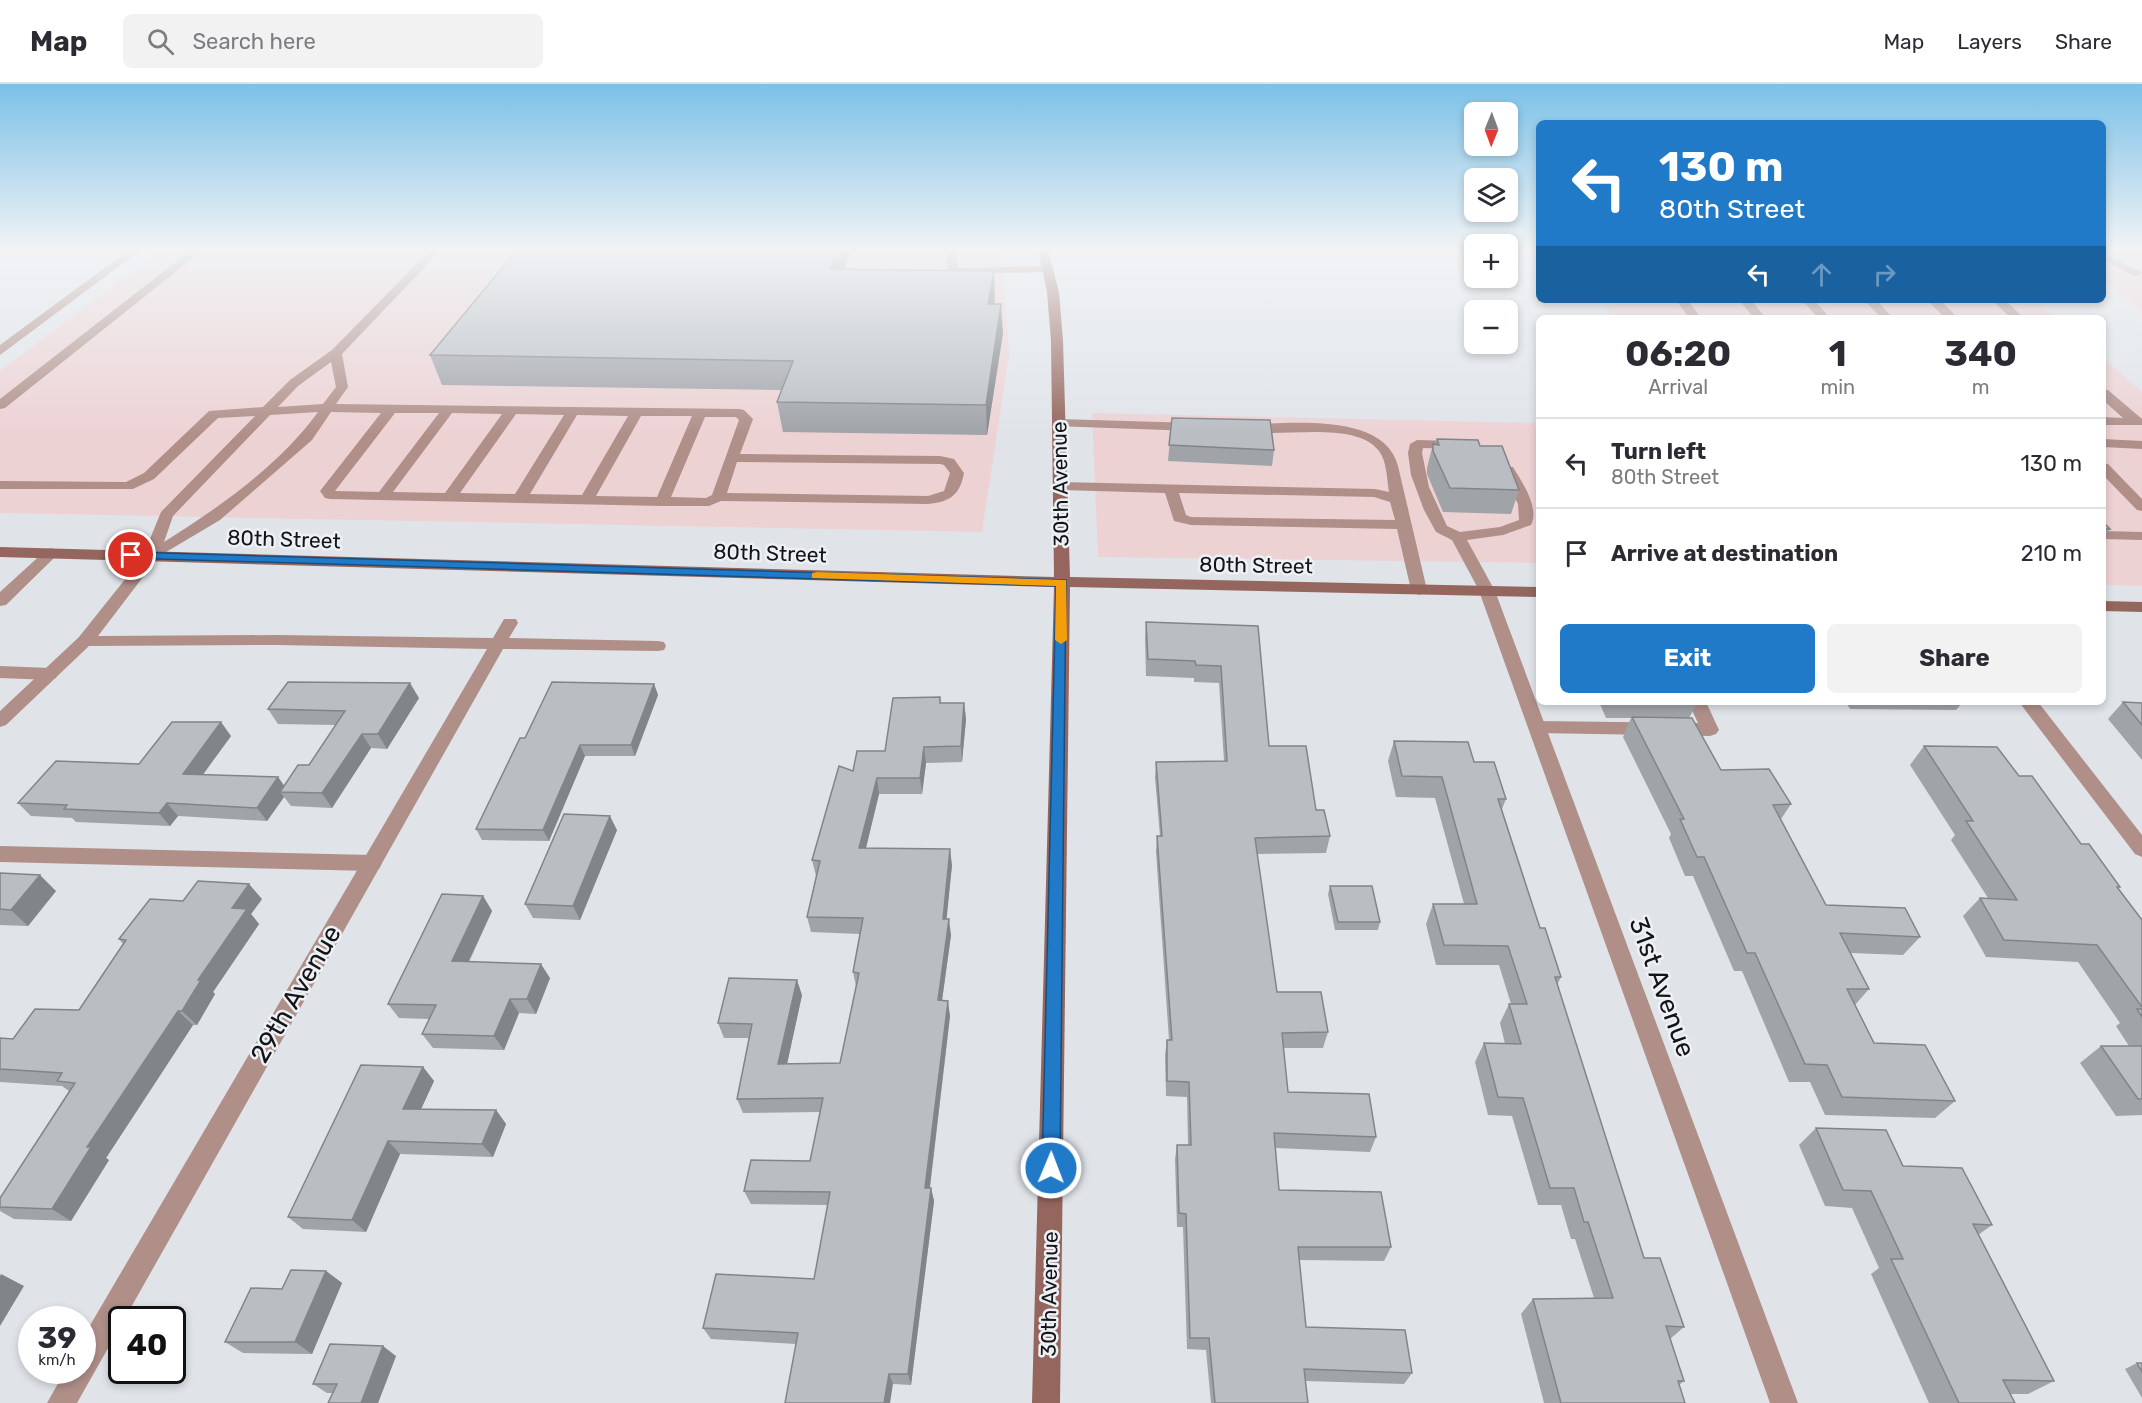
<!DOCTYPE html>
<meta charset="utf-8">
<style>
:root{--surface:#fff;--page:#f2f2f3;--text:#2b2b33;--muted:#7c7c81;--line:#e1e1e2;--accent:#207ac7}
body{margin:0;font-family:Rubik,sans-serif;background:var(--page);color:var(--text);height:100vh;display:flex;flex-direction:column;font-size:22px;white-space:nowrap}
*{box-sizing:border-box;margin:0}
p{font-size:20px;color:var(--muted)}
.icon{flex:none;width:33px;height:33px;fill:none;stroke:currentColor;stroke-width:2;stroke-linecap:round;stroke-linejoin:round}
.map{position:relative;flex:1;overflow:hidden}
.details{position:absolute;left:1536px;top:231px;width:570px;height:390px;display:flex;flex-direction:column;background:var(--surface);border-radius:9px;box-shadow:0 3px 9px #0003}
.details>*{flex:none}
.banner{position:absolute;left:1536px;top:36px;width:570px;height:183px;border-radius:9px;box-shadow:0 3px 9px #0003;background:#207ac7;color:#fff;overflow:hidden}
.needle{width:39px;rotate:181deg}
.tools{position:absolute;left:1464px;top:18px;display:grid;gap:12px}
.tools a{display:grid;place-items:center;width:54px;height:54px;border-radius:9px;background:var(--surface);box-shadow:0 3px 9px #0003;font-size:30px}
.speed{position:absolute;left:18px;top:1222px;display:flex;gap:12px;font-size:30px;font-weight:700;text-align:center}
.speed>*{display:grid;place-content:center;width:78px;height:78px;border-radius:50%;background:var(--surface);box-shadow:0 3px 9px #0003;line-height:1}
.speed small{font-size:15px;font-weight:400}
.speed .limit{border:3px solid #111;border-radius:9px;background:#fff;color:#111}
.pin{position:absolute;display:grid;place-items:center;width:51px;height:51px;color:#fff;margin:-26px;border:3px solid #fff;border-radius:50%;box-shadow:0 2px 6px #0007}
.me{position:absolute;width:66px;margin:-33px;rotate:1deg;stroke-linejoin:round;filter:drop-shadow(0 0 4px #0008)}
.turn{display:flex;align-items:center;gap:21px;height:126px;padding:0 24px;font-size:27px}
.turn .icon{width:78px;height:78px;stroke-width:2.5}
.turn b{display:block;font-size:42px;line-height:51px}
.lanes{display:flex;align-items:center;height:57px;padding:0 24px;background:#0003;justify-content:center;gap:30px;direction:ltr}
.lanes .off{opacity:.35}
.eta{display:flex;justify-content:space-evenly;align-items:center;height:102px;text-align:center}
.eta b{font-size:36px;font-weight:700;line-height:42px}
.primary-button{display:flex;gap:12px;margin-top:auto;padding:12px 24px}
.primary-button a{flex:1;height:69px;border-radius:9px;background:var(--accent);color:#fff;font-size:24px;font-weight:700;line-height:69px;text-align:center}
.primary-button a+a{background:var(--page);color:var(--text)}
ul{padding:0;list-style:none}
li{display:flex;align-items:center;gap:18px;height:90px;padding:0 24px;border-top:2px solid var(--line)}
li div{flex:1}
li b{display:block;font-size:22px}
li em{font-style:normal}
header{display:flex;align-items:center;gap:36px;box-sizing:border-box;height:84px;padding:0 30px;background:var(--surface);border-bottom:2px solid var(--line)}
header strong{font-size:28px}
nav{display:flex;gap:33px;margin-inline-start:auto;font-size:21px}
.search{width:420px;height:54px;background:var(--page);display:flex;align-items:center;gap:15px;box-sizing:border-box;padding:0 21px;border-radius:9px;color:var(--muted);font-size:22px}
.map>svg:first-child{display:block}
.commercial{fill:#edd2d4}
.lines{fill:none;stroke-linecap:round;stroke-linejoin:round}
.lane{fill:#b08f89;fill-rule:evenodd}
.street{fill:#b08f89;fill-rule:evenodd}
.secondary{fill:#94665d;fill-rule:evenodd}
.wall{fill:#a0a3a8}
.shaded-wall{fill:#828588}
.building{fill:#babec3;stroke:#828588;stroke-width:1.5}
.route{fill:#207ac7;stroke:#154f81;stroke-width:1.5}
.slow{fill:#f59e0b}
.labels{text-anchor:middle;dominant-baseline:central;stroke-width:5;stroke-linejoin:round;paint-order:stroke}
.street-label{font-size:21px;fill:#131416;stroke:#edf1f6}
.near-street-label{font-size:26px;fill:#131416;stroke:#edf1f6}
</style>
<header>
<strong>Map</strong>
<div class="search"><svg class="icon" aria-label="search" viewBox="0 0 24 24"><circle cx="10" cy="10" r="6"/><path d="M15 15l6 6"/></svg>Search here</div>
<nav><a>Map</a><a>Layers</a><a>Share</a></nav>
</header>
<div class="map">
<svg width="2142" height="1319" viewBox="0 0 2142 1319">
<rect width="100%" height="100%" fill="#e0e4e9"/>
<g class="commercial">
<path d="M161 166H997L1003 183 1009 271 982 448 0 429V287Z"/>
<path d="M2103 166H2142V227L2103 196Z"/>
<path d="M1602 216H2035L2056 234H1613Z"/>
<path d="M2103 274 2142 308V502L2103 501Z"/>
<path d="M1092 329 1534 339 1539 352V479L1098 473Z"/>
</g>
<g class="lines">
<g class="lane">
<path d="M191 166H203L5 324 0 325V315Z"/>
<path d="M430 166H441L342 270 348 303 336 320 739 325 744 326 753 335 740 370 940 372 954 375 964 389C960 411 950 418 928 420L721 417 709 422H662L330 415 325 414 320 407 381 329 331 328 312 356 220 436 151 477 143 472 161 428 255 332 218 334 154 395 133 405H0V397L126 398 144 389 209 327 263 323 290 296 332 266ZM331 278 336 303 323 320 278 323 298 302ZM318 328C281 380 217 425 164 458L173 432 270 331ZM395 329H439L379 408 335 407ZM452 329 502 330 445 409 393 408ZM516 330 564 331 515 410 460 409ZM577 331 628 332 582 411 530 410ZM641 332H692L657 413 596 412ZM705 333H736L739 336 712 411 706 414 671 413ZM737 378 940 380 944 381 950 389 944 407 928 412 727 409Z"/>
<path d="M946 166H956L958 184 1047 182 1052 185 1047 188 953 190 948 187Z"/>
<path d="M2103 169 2140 187 2142 189 2136 192 2132 191 2103 176Z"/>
<path d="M1676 216H1688L1701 234H1689Z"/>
<path d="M1739 216H1751L1766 234H1754Z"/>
<path d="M1802 216H1814L1830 234H1818Z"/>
<path d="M1864 216H1876L1893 234H1881Z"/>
<path d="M1927 216H1940L1958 234H1945Z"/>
<path d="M1992 216H2005L2024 234H2011Z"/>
<path d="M2103 305 2108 306 2142 335V341H2103V333L2123 334 2103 316Z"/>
<path d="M1059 335 1194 339 1201 343 1194 347 1054 342 1052 339 1054 336Z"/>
<path d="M1248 340C1291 340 1384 328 1398 382L1427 506 1425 509 1419 511 1411 506 1397 445 1191 441 1174 437 1165 409 1060 406 1053 402 1060 398 1375 405 1389 408C1387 397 1387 377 1379 367 1355 335 1277 355 1243 347L1241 344 1243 341ZM1179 409 1374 413 1390 418 1395 436 1191 433 1186 431Z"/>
<path d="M2103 355 2142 357V365L2103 363Z"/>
<path d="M1417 356 1455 357 1462 361 1455 365 1423 364 1422 369 1429 403 1447 442 1460 448 1500 443 1519 436 1518 420 1501 386 1503 383H1513C1522 398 1540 424 1531 441L1503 451 1467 456 1495 507 1493 510H1481L1452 456 1436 448 1424 426 1411 391 1408 369 1410 360Z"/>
<path d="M2103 379 2108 380 2142 415V427L2137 426 2103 391Z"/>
<path d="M2103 447 2142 448V456L2103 455Z"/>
<path d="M51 464 56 466 59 469 56 472 6 521 0 522V508L46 466Z"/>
<path d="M0 582 50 584 56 586 58 590 56 594 50 596 0 594Z"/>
<path d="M1688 618H1706L1719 646 1716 650 1710 652 1537 649 1531 647 1528 643 1531 639 1537 637 1698 639Z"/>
<path d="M0 762 372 771 379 773 382 779 379 785 372 787 0 778Z"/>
</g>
<g class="street">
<path d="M129 166H141L0 271V261Z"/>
<path d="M151 467 159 472 98 552 277 551 493 554 504 535H516L518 539 509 554 658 557 664 558 666 562 664 566 658 567 503 565 77 1319H47L65 1287H82V1255L487 565 277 561 89 562 6 641 0 643V627L79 553 146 469Z"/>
<path d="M1487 502 1495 507 1798 1319H1770L1479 507Z"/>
<path d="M2019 618H2038L2142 751V773L2135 770Z"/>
</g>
<g class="secondary">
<path d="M1038 166H1048L1059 208 1063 257 1070 493 1539 503V513L1070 503 1060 1319H1032L1054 503 0 473V463L1054 493 1051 257 1047 208Z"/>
<path d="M2103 517 2142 518V528L2103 527Z"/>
</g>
</g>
<g class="wall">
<path d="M517 166H851L844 185 995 215 994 220 1003 249 987 351 783 348 777 318 781 306 442 301 430 271Z"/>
<path d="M2103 166H2142V171H2112Z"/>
<path d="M1172 334 1274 366 1272 382 1168 377Z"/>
<path d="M1437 355 1480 362 1519 406 1511 430 1443 428 1427 390V384L1433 360H1436Z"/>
<path d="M2103 438 2110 445 2103 455Z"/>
<path d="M1146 538 1258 542 1269 662 1316 726 1330 752 1326 769 1257 770 1277 908 1328 948 1323 964H1283L1288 1008 1376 1053 1370 1068 1275 1064 1279 1106 1391 1163 1384 1177 1299 1176 1306 1243 1412 1289 1404 1300 1305 1297 1308 1319H1211L1206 1266 1187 1265 1183 1143H1177L1175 1075 1177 1061H1188L1187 1013 1166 1012 1165 971 1167 956H1169L1156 768 1157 752H1160L1155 694 1156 678 1224 677 1219 599 1194 598V594L1146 592 1145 555Z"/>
<path d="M654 600 658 611 635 672H585L549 757 482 756 476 745 525 654Z"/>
<path d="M940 613 941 619H964L966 635 962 678 926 679 922 710H879L866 764 952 781 946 835 951 851 942 916 950 932 930 1104H931L934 1117 911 1301 893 1300 796 1260 711 1255 703 1244 814 1195 828 1121 751 1120 744 1107 810 1077 820 1028 743 1029 737 1015 749 954H724L718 939 802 911 787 980 840 979 856 902 853 888 860 850 811 848 807 833 816 792 812 776 853 687 885 667Z"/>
<path d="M419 614 387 665 371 664 332 724 291 722 284 713 267 737 178 732 170 742 76 738 72 734 31 732 18 719 139 680 231 652 202 691 278 693 284 702 309 681 336 641 278 640 268 625Z"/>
<path d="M1599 618H1698L1689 634 1721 686 1791 720 1781 735 1826 821 1920 853 1903 871 1851 869 1869 905 1855 921 1874 959 1955 1017 1935 1034 1825 1031 1810 998H1789L1742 887H1734L1693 792H1685L1669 754 1671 750 1623 653 1631 634H1606Z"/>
<path d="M1846 618H1963L1956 626 1850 625Z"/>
<path d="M2123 618 2142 619V676L2108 635Z"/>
<path d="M1394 657 1474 678 1506 715 1502 725 1540 844 1561 893 1557 901 1644 1174 1684 1243 1670 1255 1684 1297 1679 1301 1685 1319H1544L1521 1230 1533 1215 1594 1214 1575 1155H1571L1561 1121H1538L1512 1032 1488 1031 1475 978 1484 959 1505 960 1500 939 1509 920H1511L1499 881H1436L1426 840 1433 820H1464L1435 714 1396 713 1388 677Z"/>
<path d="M1924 662 2019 692 2120 803 2118 804 2142 836V1031L2116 1032 2080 979 2101 962H2129L2116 942 2120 939 2078 878 1986 873 1963 832 1980 814H1988L1951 756 1955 751 1910 681Z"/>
<path d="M617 746 580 836 533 834 525 820Z"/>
<path d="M0 789 56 807 28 842 0 841Z"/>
<path d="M1330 802 1380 838 1378 846H1335L1328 810Z"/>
<path d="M483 812 492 827 469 878 550 894 536 930 519 929 504 966 433 964 422 950 429 935 399 934 388 920Z"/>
<path d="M262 815 251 830 259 840 213 908 215 910 197 941H193L106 1074 109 1076 71 1137 14 1135 0 1127V1114L69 1007 62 1002 0 998V954L13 955 79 926 123 860 119 855 183 817Z"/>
<path d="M423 983 434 997 421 1025 496 1026 506 1040 493 1073 400 1070 366 1148 303 1145 288 1133Z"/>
<path d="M1816 1044 1903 1082 1992 1141 1978 1151 2054 1297 2028 1310H2010L2015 1319H1929L1871 1190 1879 1184 1852 1124 1825 1122 1799 1061Z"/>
<path d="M326 1187 342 1199 312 1270 243 1269 225 1258 282 1205Z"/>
<path d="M396 1272 378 1319H328L333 1309H327L313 1300Z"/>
<path d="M2137 1279H2142V1314L2125 1285Z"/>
</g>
<g class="shaded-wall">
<path d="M837 166H851L834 213 830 185Z"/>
<path d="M994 187 995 215 989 248 988 220Z"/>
<path d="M1001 220 1003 249 987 351 986 321Z"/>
<path d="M410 599 419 614 387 665 378 650Z"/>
<path d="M654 600 658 611 635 672 631 661Z"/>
<path d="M964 619 966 635 962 678 961 662Z"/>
<path d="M221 638 231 652 194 703 183 690Z"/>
<path d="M362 650 371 664 332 724 322 709Z"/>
<path d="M580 661 585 672 549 757 543 746Z"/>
<path d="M924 663 926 679 922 710 920 694Z"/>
<path d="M278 693 288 707 280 708 284 713 267 737 257 724Z"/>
<path d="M877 694 879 710 862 780 859 764Z"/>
<path d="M167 719 178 732 170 742 159 729Z"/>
<path d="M610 732 617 746 580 836 573 822Z"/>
<path d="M950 765 952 781 945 851 943 835Z"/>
<path d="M40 791 56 807 28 842 11 826Z"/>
<path d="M249 800 262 815 251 830 259 840 213 908 215 910 197 941 182 927 232 824Z"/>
<path d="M483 812 492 827 462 891 452 877Z"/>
<path d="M949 835 951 851 940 931 938 916Z"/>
<path d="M541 880 550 894 536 930 527 915Z"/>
<path d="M797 896 802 911 784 994 778 980Z"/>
<path d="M510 915 519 929 504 966 494 952Z"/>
<path d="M948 917 950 932 928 1117 925 1104Z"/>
<path d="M178 927 193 941 106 1074 109 1076 71 1137 52 1125 87 1063Z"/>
<path d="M423 983 434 997 415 1038 403 1025Z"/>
<path d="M496 1026 506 1040 493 1073 482 1060Z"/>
<path d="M388 1057 400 1070 366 1148 352 1136Z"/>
<path d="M931 1104 934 1117 911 1301 908 1290Z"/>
<path d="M326 1187 342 1199 312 1270 295 1258Z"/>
<path d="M1 1190 24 1202 0 1242V1192Z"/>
<path d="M383 1262 396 1272 378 1319H361Z"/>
<path d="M889 1290 893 1300 890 1319H884Z"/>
</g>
<g class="building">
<path d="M517 166H837L830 185 994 187 988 220H1001L986 321 777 318 793 277 430 271Z"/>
<path d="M1172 334 1270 336 1274 366 1169 361Z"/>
<path d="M1437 355 1478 356 1480 362H1502L1519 406 1450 404 1433 367V360L1439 361Z"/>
<path d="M2103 438 2110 445H2103Z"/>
<path d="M1146 538 1258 542 1269 662H1306L1316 726H1324L1330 752 1255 754 1277 908H1321L1328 948 1282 949 1288 1008 1369 1010 1376 1053 1274 1049 1279 1106 1381 1108 1391 1163H1298L1306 1243 1405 1246 1412 1289 1304 1285 1308 1319H1215L1209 1254H1190L1186 1130 1179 1129 1177 1061H1191L1189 998 1167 997V956H1172L1157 752H1162L1156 678 1227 677 1221 582 1196 581 1195 577 1148 575Z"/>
<path d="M288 598 410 599 378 650H362L322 709 280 708 298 681H309L345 627 268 625Z"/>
<path d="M552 598 654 600 631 661H580L543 746 476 745 520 654H525Z"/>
<path d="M940 613V619H964L961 662 924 663 920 694H877L859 764 950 765 943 835H949L938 916 948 917 925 1104H931L908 1290H889L884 1319H785L798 1249 703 1244 716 1190 814 1195 830 1108 744 1107 751 1076 810 1077 823 1014 737 1015 752 940 718 939 729 894 797 896 778 980 840 979 859 889 853 888 863 834 807 833 820 777 812 776 839 682 853 687 857 667H885L893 614Z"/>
<path d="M2123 618 2142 619V641Z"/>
<path d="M1632 633 1692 634 1721 686 1769 685 1791 720 1773 721 1826 821 1905 824 1920 853 1840 849 1869 905H1847L1874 959 1925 961 1955 1017 1842 1013 1827 981 1805 980 1755 869H1747L1704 773H1697L1680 735H1684Z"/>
<path d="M172 638H221L183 690 278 693 257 724 167 719 159 729 64 725 67 721 18 719 56 677 139 680Z"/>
<path d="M1394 657 1468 658 1474 678H1494L1506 715H1498L1540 844H1545L1561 893H1555L1644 1174H1660L1684 1243 1666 1242 1684 1297H1678L1685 1319H1561L1533 1215 1613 1214 1588 1138H1584L1574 1104H1550L1523 1014 1498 1013 1484 959 1521 960 1509 920H1527L1508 862 1444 861 1433 820H1477L1442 693 1402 692Z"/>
<path d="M1924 662 1997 663 2019 692H2032L2081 760H2089L2120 803H2117L2142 836V923L2097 861 2004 856 1980 814 2017 816 1966 737H1973Z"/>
<path d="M564 730 610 732 573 822 525 820Z"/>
<path d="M0 789 40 791 11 826 0 825Z"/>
<path d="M198 797 249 800 232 824 247 825 198 896H201L182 927H178L87 1063H91L52 1125 0 1123V1114L75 999 57 997 62 989 0 985V954L13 955 35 925 79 926 126 856 119 855 150 815 183 817Z"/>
<path d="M1330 802H1372L1380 838H1338Z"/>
<path d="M442 810 483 812 452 877 541 880 527 915H510L494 952 422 950 436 921 388 920Z"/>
<path d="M2137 925H2142V933Z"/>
<path d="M2101 962H2142V1015H2138Z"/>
<path d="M361 981 423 983 403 1025 496 1026 482 1060 388 1057 352 1136 288 1133Z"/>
<path d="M1816 1044 1886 1046 1903 1082 1962 1084 1992 1141 1973 1140 2054 1297 2003 1296 2015 1319H1959L1891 1175H1903L1871 1107 1843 1106Z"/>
<path d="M291 1186 326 1187 295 1258H225L251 1204 282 1205Z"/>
<path d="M330 1260 383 1262 361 1319H328L337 1300H313Z"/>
<path d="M2137 1279H2142V1288Z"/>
</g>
<linearGradient id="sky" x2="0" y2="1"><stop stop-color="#7bc1e8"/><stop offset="0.47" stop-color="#f1f3f5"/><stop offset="1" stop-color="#f1f3f5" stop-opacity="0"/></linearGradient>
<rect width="2142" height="351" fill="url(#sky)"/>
<path class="route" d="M131 468 1066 496 1060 1084 1057 1091 1051 1093 1044 1091 1042 1084 1056 502 127 474 125 471Z"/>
<path class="slow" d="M817 488 1066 496 1067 556 1061 560 1055 556 1056 502 812 494V489Z"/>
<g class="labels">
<g class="street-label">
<text transform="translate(1060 400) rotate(-91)">30th Avenue</text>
<text transform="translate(284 455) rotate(2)">80th Street</text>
<text transform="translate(770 469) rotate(2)">80th Street</text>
<text transform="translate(1256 481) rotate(1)">80th Street</text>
<text transform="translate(1049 1210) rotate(-89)">30th Avenue</text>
</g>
<g class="near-street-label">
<text transform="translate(1662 903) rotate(70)">31st Avenue</text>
<text transform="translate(296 910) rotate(-60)">29th Avenue</text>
</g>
</g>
</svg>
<div class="tools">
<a><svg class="needle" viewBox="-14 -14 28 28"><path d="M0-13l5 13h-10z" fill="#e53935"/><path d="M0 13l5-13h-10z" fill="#7c7c81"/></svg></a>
<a><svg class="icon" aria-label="layers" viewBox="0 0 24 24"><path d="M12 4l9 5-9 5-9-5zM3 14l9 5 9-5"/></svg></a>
<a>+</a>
<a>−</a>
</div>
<div class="speed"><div>39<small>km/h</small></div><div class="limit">40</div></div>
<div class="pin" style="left:131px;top:471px;background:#d93025"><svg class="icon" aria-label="arrive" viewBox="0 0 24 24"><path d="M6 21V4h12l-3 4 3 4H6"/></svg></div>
<svg class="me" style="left:1051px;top:1084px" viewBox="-20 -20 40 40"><circle r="17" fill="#207ac7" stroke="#fff" stroke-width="3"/><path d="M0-11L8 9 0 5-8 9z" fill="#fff"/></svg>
<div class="banner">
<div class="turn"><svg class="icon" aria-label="left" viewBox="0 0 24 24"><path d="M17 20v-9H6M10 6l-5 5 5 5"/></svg><div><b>130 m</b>80th Street</div></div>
<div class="lanes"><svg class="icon" aria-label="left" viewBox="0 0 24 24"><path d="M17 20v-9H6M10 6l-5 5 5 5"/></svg><svg class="icon off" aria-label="ahead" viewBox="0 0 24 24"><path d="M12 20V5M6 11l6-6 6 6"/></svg><svg class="icon off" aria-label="right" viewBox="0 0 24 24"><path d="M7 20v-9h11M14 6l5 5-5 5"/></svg></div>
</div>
<section class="details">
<div class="eta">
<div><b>06:20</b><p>Arrival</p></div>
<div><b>1</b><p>min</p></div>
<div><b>340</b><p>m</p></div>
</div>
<ul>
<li><svg class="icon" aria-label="left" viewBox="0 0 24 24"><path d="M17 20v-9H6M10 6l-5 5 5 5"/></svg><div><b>Turn left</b><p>80th Street</p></div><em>130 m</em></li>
<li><svg class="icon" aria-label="arrive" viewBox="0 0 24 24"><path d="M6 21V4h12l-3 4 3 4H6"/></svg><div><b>Arrive at destination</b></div><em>210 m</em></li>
</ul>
<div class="primary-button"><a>Exit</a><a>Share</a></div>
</section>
</div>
